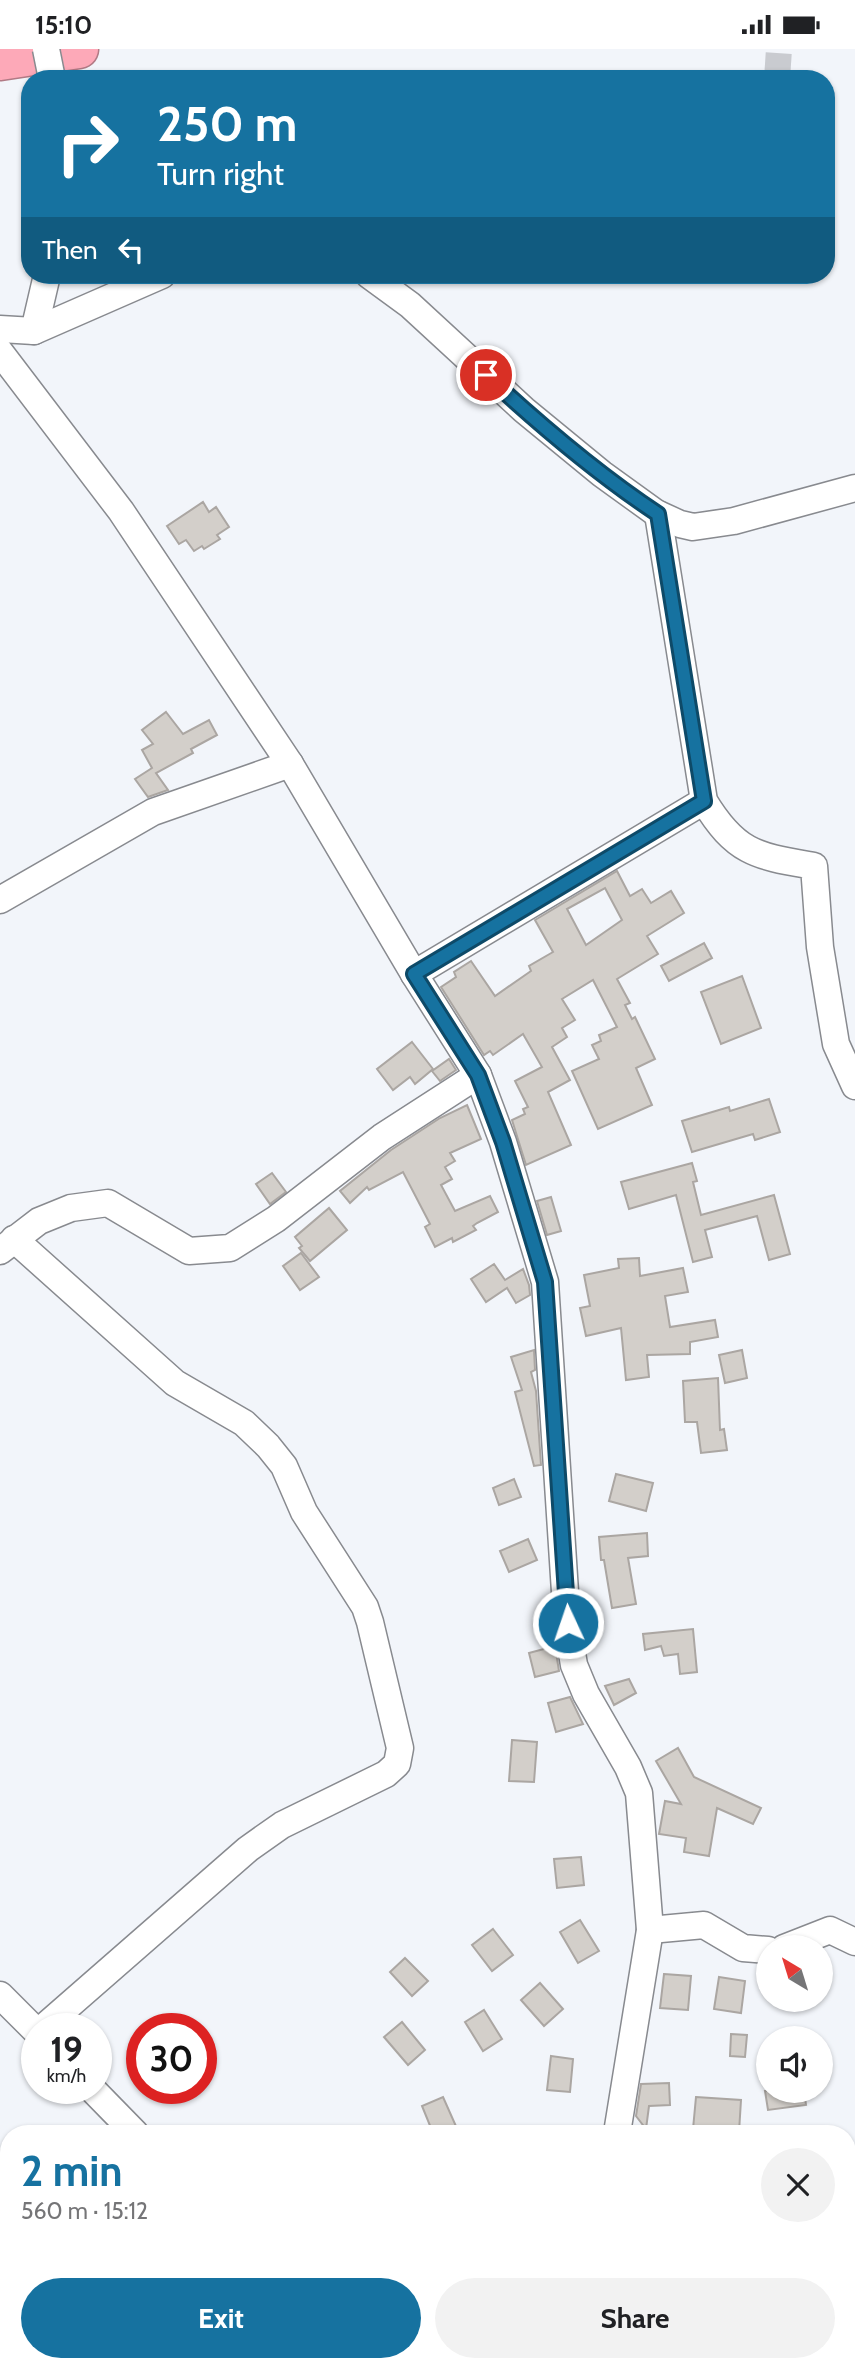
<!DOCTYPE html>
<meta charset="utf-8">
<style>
:root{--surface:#fff;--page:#f2f2f2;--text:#202124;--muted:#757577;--accent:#1672a0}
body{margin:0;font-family:Cabin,sans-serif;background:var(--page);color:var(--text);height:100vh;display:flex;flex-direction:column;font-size:26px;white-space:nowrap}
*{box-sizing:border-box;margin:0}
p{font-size:23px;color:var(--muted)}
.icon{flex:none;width:38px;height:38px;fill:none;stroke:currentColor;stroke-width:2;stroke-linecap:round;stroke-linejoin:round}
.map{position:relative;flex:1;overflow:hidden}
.panel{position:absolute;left:0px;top:2076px;width:856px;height:247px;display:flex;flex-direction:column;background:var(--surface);border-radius:28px 28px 0 0;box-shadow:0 2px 5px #0004}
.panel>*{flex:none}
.guide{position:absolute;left:21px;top:21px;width:814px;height:214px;border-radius:28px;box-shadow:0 2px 5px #0004;background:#1672a0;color:#fff;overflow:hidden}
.needle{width:46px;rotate:322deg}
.buttons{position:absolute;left:756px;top:1886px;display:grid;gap:14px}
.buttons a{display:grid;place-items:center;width:77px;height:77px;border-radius:50%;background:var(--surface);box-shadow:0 2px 5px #0004;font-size:35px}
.speed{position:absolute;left:21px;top:1964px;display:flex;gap:14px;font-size:35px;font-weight:700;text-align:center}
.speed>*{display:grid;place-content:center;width:91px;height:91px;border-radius:50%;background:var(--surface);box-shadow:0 2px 5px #0004;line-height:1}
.speed small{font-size:18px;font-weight:400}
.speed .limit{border:10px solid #d22;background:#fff;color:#111}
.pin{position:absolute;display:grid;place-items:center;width:60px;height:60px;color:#fff;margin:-30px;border:4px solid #fff;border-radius:50%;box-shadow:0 2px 7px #0007}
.me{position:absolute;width:77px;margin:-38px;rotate:357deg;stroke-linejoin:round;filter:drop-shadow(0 0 5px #0008)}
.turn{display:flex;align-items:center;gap:24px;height:147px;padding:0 21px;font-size:32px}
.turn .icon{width:91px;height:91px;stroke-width:2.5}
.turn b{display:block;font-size:49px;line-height:60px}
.then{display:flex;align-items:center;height:66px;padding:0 21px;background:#0003;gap:14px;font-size:26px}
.round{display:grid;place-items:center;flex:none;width:74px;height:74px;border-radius:37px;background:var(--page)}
.overview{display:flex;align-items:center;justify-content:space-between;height:119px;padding:0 21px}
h1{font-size:42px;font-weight:800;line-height:52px;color:var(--accent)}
.cta{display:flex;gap:14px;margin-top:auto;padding:14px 21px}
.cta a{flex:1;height:80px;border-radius:42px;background:var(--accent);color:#fff;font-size:28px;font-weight:800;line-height:80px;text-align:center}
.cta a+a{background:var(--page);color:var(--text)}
.status{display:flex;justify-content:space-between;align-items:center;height:49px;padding:0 35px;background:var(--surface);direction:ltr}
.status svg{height:19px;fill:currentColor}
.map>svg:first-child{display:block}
.building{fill:#d3cfca;stroke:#aba6a2;stroke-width:2;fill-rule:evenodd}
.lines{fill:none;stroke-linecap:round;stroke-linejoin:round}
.minor-tunnel{stroke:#c9cbd0;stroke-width:26;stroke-dasharray:26 13;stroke-linecap:butt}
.minor-casing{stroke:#888a8f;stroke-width:29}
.highway-casing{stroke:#b17a85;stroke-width:41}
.minor{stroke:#fff;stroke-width:26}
.highway{stroke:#fda9b8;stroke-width:38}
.minor-bridge-casing{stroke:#888a8f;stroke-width:29;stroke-linecap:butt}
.minor-bridge{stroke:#fff;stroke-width:26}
.route-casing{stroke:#0e4a68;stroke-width:18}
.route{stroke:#1672a0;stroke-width:12}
</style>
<div class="status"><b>15:10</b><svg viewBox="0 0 49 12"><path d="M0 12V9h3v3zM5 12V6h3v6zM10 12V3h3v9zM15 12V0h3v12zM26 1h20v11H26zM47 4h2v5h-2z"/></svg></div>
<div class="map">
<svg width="855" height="2322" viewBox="0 0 855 2322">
<rect width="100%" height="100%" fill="#f2f5fa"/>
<g class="building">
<path d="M203 453 209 463 216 458 229 478 217 486 220 490 204 500 202 497 194 502 186 491 179 495 167 477Z"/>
<path d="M166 663 183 685 209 671 217 686 191 700 193 704 156 724 168 741 148 748 135 730 152 719 142 701 153 695 142 681Z"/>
<path d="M617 822 630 847 642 840 651 854 671 842 684 864 647 887 658 905 617 930 630 954 625 956 632 970 635 968 655 1010 636 1019 652 1056 598 1080 572 1022 599 1010 592 996 601 992 599 986 617 978 593 931 562 950 575 971 562 979 567 988 552 998 570 1031 548 1043 571 1096 526 1116 512 1071 525 1065 523 1060 528 1058 515 1032 542 1018 523 985 493 1006 490 1002 484 1006 441 938 456 928 454 923 471 912 495 947 531 922 529 917 553 903 535 871ZM605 839 622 871 586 896 567 860Z"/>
<path d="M704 894 712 909 669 932 661 917Z"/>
<path d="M742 927 761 979 721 995 701 943Z"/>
<path d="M412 993 433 1020 415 1035 410 1028 393 1041 377 1020Z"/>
<path d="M449 1010 456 1021 440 1032 432 1022Z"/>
<path d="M769 1050 780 1083 755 1091 753 1085 692 1103 682 1072 729 1058 730 1062Z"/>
<path d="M467 1056 481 1090 450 1104 455 1112 445 1118 452 1130 441 1136 455 1162 490 1147 498 1163 477 1174 473 1177 476 1181 453 1193 452 1189 435 1198 425 1178 430 1175 403 1123 369 1141 367 1138 350 1154 340 1142 391 1101 440 1069Z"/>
<path d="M692 1114 697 1132 693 1133 701 1166 774 1146 790 1205 769 1211 757 1167 705 1181 712 1208 693 1213 676 1146 629 1160 621 1133Z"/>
<path d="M272 1124 286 1143 270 1155 256 1135Z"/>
<path d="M551 1148 561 1182 547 1186 537 1152Z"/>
<path d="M329 1159 347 1181 310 1212 299 1199 302 1197 295 1188Z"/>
<path d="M301 1204 319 1228 300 1241 283 1217Z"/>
<path d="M639 1209 640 1227 683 1219 688 1243 665 1247 670 1278 715 1271 718 1288 690 1293V1305L647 1306 649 1328 626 1331 621 1279 586 1287 580 1259 590 1257 584 1226 619 1219 618 1210Z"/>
<path d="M494 1215 505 1231 523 1220 529 1236 530 1246 516 1254 507 1239 486 1253 471 1230Z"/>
<path d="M534 1301 535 1321 531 1323 536 1342 541 1416 534 1417 515 1343 522 1341 511 1308Z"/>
<path d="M742 1301 747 1329 725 1334 719 1306Z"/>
<path d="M718 1329 720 1381 724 1380 727 1401 701 1404 697 1373H685L683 1332Z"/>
<path d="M616 1425 653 1434 646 1462 609 1452Z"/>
<path d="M514 1430 521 1448 499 1456 493 1439Z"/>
<path d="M647 1484 648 1507 628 1509 636 1555 612 1559 604 1511H601L599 1488Z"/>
<path d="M528 1490 537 1511 509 1523 500 1502Z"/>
<path d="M693 1580 697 1623 680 1625 678 1605 664 1607 661 1597 645 1601 643 1585Z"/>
<path d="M555 1597 559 1622 535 1628 529 1604Z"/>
<path d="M629 1630 636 1644 614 1656 605 1637Z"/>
<path d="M570 1648 583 1675 556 1683 548 1654Z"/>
<path d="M512 1691 537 1693 534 1733 509 1732Z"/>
<path d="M678 1699 694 1728 761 1759 753 1775 717 1759 709 1807 684 1803 686 1789 659 1785 665 1752 681 1755 656 1712Z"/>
<path d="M581 1808 584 1836 557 1839 554 1810Z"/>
<path d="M580 1871 599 1902 578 1914 560 1883Z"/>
<path d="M493 1880 513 1906 492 1922 472 1896Z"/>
<path d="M405 1909 428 1932 412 1947 390 1923Z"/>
<path d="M664 1925 691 1927 688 1961 660 1959Z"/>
<path d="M719 1928 745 1932 741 1964 714 1960Z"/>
<path d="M540 1934 563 1960 544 1977 521 1951Z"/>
<path d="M484 1961 502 1990 483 2002 465 1973Z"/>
<path d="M402 1973 425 2001 408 2016 384 1988Z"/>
<path d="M731 1985 747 1986 745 2008 730 2007Z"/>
<path d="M551 2007 573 2010 570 2043 547 2041Z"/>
<path d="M669 2034 670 2056 649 2057 646 2080 636 2067 641 2035Z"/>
<path d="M765 2042H804L806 2056 768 2061Z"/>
<path d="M443 2048 459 2084H433L422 2057Z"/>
<path d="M696 2048 741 2051 739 2083 693 2080Z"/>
</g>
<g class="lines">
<path class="minor-tunnel" d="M777 30 779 0"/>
<g class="minor-casing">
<g id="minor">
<path d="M369 226 410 256 524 361 602 425 656 464 680 475 693 478 734 472 855 439"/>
<path d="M0 280 34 282 162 226"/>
<path d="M34 282 47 226"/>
<path d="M0 303 121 462 290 715 414 925 478 1026 503 1093 545 1233 567 1574 574 1616 586 1645 628 1718 639 1744 650 1881 617 2084"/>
<path d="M658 465 704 752C736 805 757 807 814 817L820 898 836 995 855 1037"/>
<path d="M0 851 153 763 290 715"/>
<path d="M414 925 704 752"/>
<path d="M14 1190 175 1334 244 1374 268 1397 284 1417 304 1463 365 1558 370 1573 400 1699 397 1715 386 1725 282 1776 248 1800 43 1979"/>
<path d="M0 1202 39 1172 71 1159 108 1154 189 1202 230 1199 276 1170 382 1088 478 1026"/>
<path d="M650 1881 704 1876 743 1899 768 1901"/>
<path d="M784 1899 830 1881 855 1893"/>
<path d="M0 1946 37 1983"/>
<path d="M91 2039 135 2084"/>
<path d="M847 2156H855"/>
<path d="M0 2181 9 2177"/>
<path d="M595 2314 598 2322"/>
</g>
</g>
<g class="highway-casing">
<g id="highway">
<path d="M0 12 79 0"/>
<path d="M0 2129 9 2130"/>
<path d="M847 2199 855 2201"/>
</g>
</g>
<use href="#minor" class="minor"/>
<use href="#highway" class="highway"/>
<g class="minor-bridge-casing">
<path id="minor-bridge" d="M46 0 52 30"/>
</g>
<use href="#minor-bridge" class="minor-bridge"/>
</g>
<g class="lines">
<g class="route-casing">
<path id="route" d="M486 326C540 376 596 424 658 465L704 752 414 925 478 1026 503 1093 545 1233 568 1574"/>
</g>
<use href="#route" class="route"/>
</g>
</svg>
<div class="buttons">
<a><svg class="needle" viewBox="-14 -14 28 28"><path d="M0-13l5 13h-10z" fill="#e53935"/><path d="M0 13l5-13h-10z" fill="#757577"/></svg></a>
<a><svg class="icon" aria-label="sound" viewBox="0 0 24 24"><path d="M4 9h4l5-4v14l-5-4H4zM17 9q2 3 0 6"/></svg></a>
</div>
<div class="speed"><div>19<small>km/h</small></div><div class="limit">30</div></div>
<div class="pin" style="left:486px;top:326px;background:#d93025"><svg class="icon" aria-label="arrive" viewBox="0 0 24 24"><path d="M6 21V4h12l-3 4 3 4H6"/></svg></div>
<svg class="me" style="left:568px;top:1574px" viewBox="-20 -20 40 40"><circle r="17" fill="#1672a0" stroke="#fff" stroke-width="3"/><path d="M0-11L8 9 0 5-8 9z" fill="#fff"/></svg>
<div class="guide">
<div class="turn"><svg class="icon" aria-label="right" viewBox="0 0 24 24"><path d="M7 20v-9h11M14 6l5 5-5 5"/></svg><div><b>250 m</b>Turn right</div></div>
<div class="then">Then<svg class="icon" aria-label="left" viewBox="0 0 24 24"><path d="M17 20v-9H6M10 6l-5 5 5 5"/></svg></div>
</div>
<section class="panel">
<div class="overview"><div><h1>2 min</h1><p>560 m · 15:12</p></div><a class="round"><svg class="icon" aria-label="close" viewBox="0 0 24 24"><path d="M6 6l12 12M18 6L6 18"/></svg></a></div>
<div class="cta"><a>Exit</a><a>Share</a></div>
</section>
</div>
